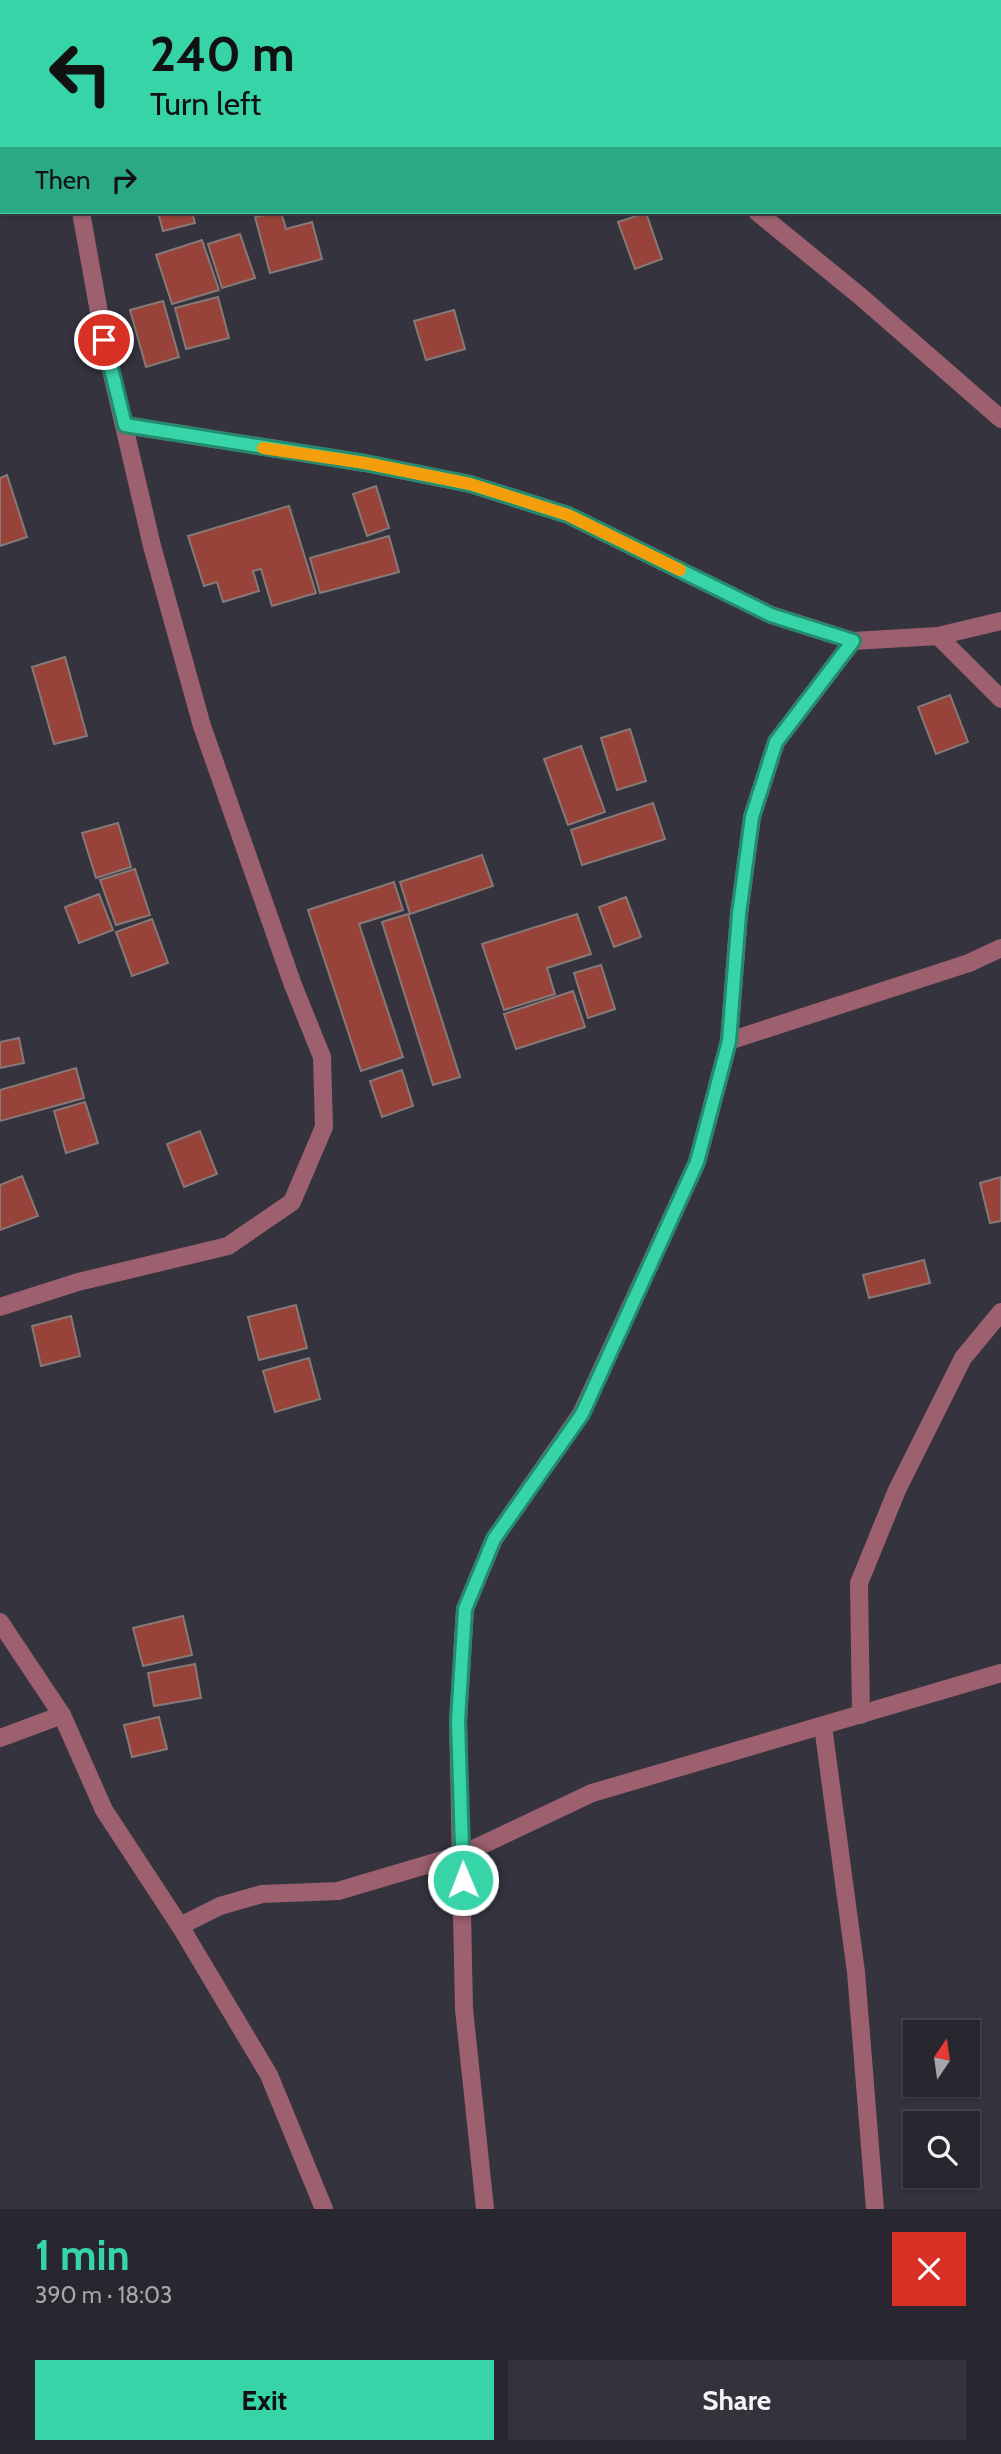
<!DOCTYPE html>
<meta charset="utf-8">
<style>
:root{--surface:#28262e;--page:#34323a;--text:#f1f3f6;--muted:#a5a5aa;--line:#44434a;--accent:#36d4a7}
body{margin:0;font-family:Cabin,sans-serif;background:var(--page);color:var(--text);height:100vh;display:flex;flex-direction:column;font-size:26px;white-space:nowrap}
*{box-sizing:border-box;margin:0}
p{font-size:23px;color:var(--muted)}
.icon{flex:none;width:38px;height:38px;fill:none;stroke:currentColor;stroke-width:2;stroke-linecap:round;stroke-linejoin:round}
.map{position:relative;height:2209px;overflow:hidden}
.details{display:flex;flex-direction:column;background:var(--surface);flex:1}
.details>*{flex:none}
.hud{position:absolute;left:0px;top:0px;width:1001px;height:214px;box-shadow:0 2px 5px #0004,0 0 0 2px var(--line);background:#36d4a7;color:#111;overflow:hidden}
.needle{width:46px;rotate:13deg}
.fabs{position:absolute;left:903px;top:2020px;display:grid;gap:14px}
.fabs a{display:grid;place-items:center;width:77px;height:77px;border-radius:0px;background:var(--surface);box-shadow:0 2px 5px #0004,0 0 0 2px var(--line);font-size:35px}
.pin{position:absolute;display:grid;place-items:center;width:60px;height:60px;color:#fff;margin:-30px;border:4px solid #fff;border-radius:50%;box-shadow:0 2px 7px #0007}
.me{position:absolute;width:77px;margin:-38px;rotate:359deg;stroke-linejoin:round;filter:drop-shadow(0 0 5px #0008)}
.turn{display:flex;align-items:center;gap:24px;height:147px;padding:0 35px;font-size:32px}
.turn .icon{width:91px;height:91px;stroke-width:2.5}
.turn b{display:block;font-size:49px;line-height:60px}
.then{display:flex;align-items:center;height:66px;padding:0 35px;background:#0003;gap:14px;font-size:26px}
.round{display:grid;place-items:center;flex:none;width:74px;height:74px;border-radius:0px;background:var(--page)}
.summary{display:flex;align-items:center;justify-content:space-between;height:119px;padding:0 35px}
h1{font-size:42px;font-weight:800;line-height:52px;color:var(--accent)}
.cta{display:flex;gap:14px;margin-top:auto;padding:14px 35px}
.cta a{flex:1;height:80px;border-radius:0px;background:var(--accent);color:#111;font-size:28px;font-weight:800;line-height:80px;text-align:center}
.cta a+a{background:var(--page);color:var(--text)}
.map>svg:first-child{display:block}
.building{fill:#974339;stroke:#877977;stroke-width:2}
.lines{fill:none;stroke-linecap:round;stroke-linejoin:round}
.minor{stroke:#9c606e;stroke-width:18}
.route-casing{stroke:#238a6d;stroke-width:18}
.route{stroke:#36d4a7;stroke-width:12}
.slow{stroke:#f59e0b;stroke-width:12}
</style>
<div class="map">
<svg width="1001" height="2209" viewBox="0 0 1001 2209">
<rect width="100%" height="100%" fill="#35333e"/>
<g class="building">
<path d="M158 212H192L195 223 163 231Z"/>
<path d="M281 212 286 229 312 222 322 259 270 273 255 217Z"/>
<path d="M646 213 662 259 635 269 618 222Z"/>
<path d="M240 234 255 278 222 288 208 244Z"/>
<path d="M202 240 219 290 172 304 156 255Z"/>
<path d="M218 297 229 338 186 349 175 308Z"/>
<path d="M163 301 179 357 146 367 130 310Z"/>
<path d="M454 310 465 349 426 360 414 321Z"/>
<path d="M7 475 27 537 0 546V478Z"/>
<path d="M376 486 389 528 367 536 353 494Z"/>
<path d="M289 506 316 593 272 606 261 569 253 571 259 591 223 602 217 582 204 586 188 536Z"/>
<path d="M389 536 399 572 320 593 310 558Z"/>
<path d="M65 657 87 736 54 744 32 667Z"/>
<path d="M950 695 968 742 936 754 918 707Z"/>
<path d="M630 729 646 781 617 790 601 738Z"/>
<path d="M581 746 605 812 568 825 544 759Z"/>
<path d="M653 803 665 839 582 865 571 830Z"/>
<path d="M118 823 131 867 96 878 82 833Z"/>
<path d="M482 855 493 886 410 914 400 882Z"/>
<path d="M135 869 150 915 116 925 100 880Z"/>
<path d="M394 882 403 910 359 924 403 1057 361 1071 308 910Z"/>
<path d="M99 894 113 930 79 943 65 907Z"/>
<path d="M626 897 641 937 614 947 599 907Z"/>
<path d="M408 914 460 1077 433 1085 382 922Z"/>
<path d="M577 914 591 954 547 968 555 994 504 1010 482 944Z"/>
<path d="M152 919 168 963 132 976 116 932Z"/>
<path d="M601 965 615 1009 588 1018 574 973Z"/>
<path d="M573 991 585 1027 516 1049 504 1014Z"/>
<path d="M19 1038 24 1063 0 1068V1042Z"/>
<path d="M76 1068 84 1098 0 1121V1090Z"/>
<path d="M402 1070 413 1106 382 1117 370 1081Z"/>
<path d="M85 1102 98 1143 66 1153 54 1111Z"/>
<path d="M200 1131 217 1174 184 1187 167 1144Z"/>
<path d="M22 1176 38 1216 0 1230V1185Z"/>
<path d="M1001 1177V1221L990 1223 980 1183Z"/>
<path d="M924 1260 930 1283 869 1298 863 1275Z"/>
<path d="M296 1305 307 1348 259 1360 248 1317Z"/>
<path d="M71 1316 80 1356 41 1366 32 1326Z"/>
<path d="M309 1358 320 1399 275 1412 263 1371Z"/>
<path d="M183 1616 192 1655 143 1666 133 1628Z"/>
<path d="M195 1664 201 1698 154 1706 148 1673Z"/>
<path d="M159 1717 167 1749 132 1757 124 1725Z"/>
</g>
<g class="lines">
<g class="minor">
<path d="M322 0 332 2"/>
<path d="M121 2 122 0"/>
<path d="M757 212 860 296 1001 419"/>
<path d="M125 425 365 463 470 484 568 515 771 615 853 641 938 636 1001 621"/>
<path d="M938 636 1001 699"/>
<path d="M729 1041 969 963 1001 948"/>
<path d="M0 1307 78 1282 228 1246 292 1202 324 1127 322 1057 293 985 202 726 152 546 104 340 81 212"/>
<path d="M0 1622 62 1715 104 1810 180 1926 269 2075 324 2209"/>
<path d="M861 1715 859 1583 897 1490 963 1358 1001 1312"/>
<path d="M823 1726 856 1972 875 2209"/>
<path d="M0 1738 62 1715"/>
<path d="M180 1926 220 1906 262 1894 338 1891 463 1854 592 1793 1001 1673"/>
<path d="M485 2209 464 2009 458 1721 465 1609 494 1539 581 1414 697 1162 729 1041 739 914 752 817 776 742 853 641"/>
</g>
</g>
<g class="lines">
<g class="route-casing">
<path id="route" d="M104 340 125 425 365 463 470 484 568 515 771 615 853 641 776 742 752 817 739 914 729 1041 697 1162 582 1414 494 1539 465 1609 458 1721 463 1880"/>
</g>
<use href="#route" class="route"/>
<path class="slow" d="M263 448 365 463 470 484 568 515 680 570"/>
</g>
</svg>
<div class="fabs">
<a><svg class="needle" viewBox="-14 -14 28 28"><path d="M0-13l5 13h-10z" fill="#e53935"/><path d="M0 13l5-13h-10z" fill="#a5a5aa"/></svg></a>
<a><svg class="icon" aria-label="search" viewBox="0 0 24 24"><circle cx="10" cy="10" r="6"/><path d="M15 15l6 6"/></svg></a>
</div>
<div class="pin" style="left:104px;top:340px;background:#d93025"><svg class="icon" aria-label="arrive" viewBox="0 0 24 24"><path d="M6 21V4h12l-3 4 3 4H6"/></svg></div>
<svg class="me" style="left:463px;top:1880px" viewBox="-20 -20 40 40"><circle r="17" fill="#36d4a7" stroke="#fff" stroke-width="3"/><path d="M0-11L8 9 0 5-8 9z" fill="#fff"/></svg>
<div class="hud">
<div class="turn"><svg class="icon" aria-label="left" viewBox="0 0 24 24"><path d="M17 20v-9H6M10 6l-5 5 5 5"/></svg><div><b>240 m</b>Turn left</div></div>
<div class="then">Then<svg class="icon" aria-label="right" viewBox="0 0 24 24"><path d="M7 20v-9h11M14 6l5 5-5 5"/></svg></div>
</div>
</div>
<section class="details">
<div class="summary"><div><h1>1 min</h1><p>390 m · 18:03</p></div><a class="round" style="background:#d93025;color:#fff"><svg class="icon" aria-label="close" viewBox="0 0 24 24"><path d="M6 6l12 12M18 6L6 18"/></svg></a></div>
<div class="cta"><a>Exit</a><a>Share</a></div>
</section>
